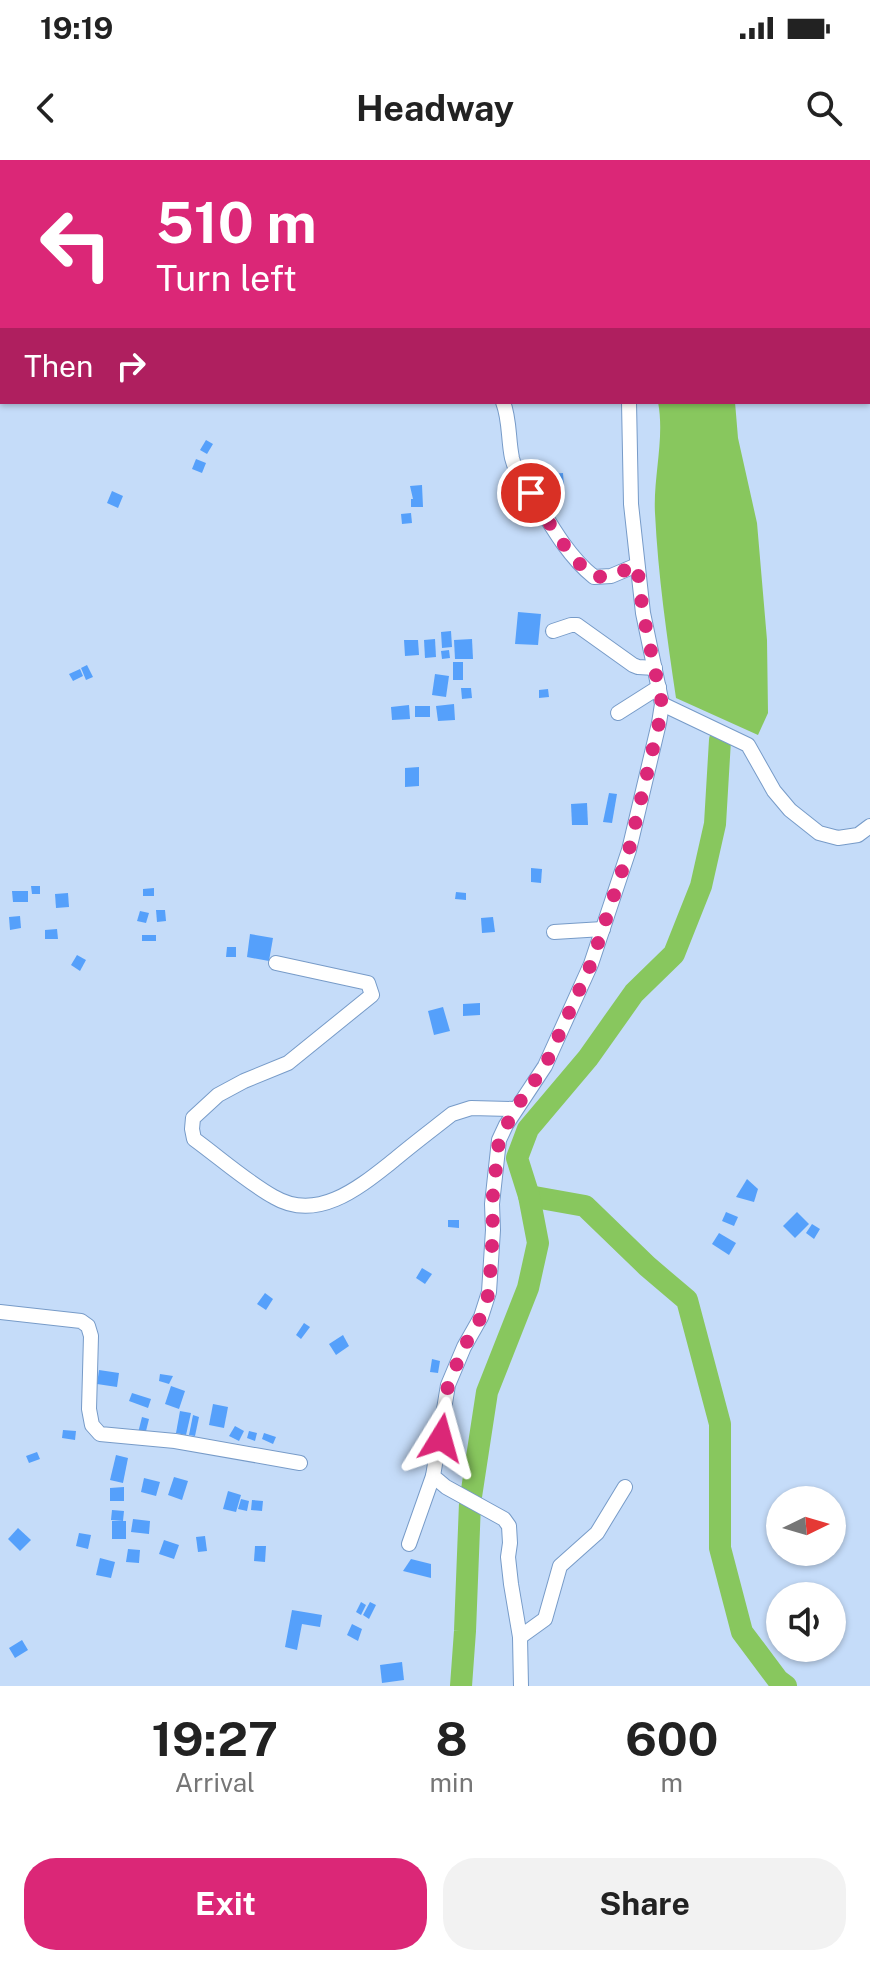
<!DOCTYPE html>
<style>
:root{--surface:#fff;--page:#f2f2f2;--text:#222;--muted:#767676;--accent:#db2777}
body{margin:0;font-family:"Public Sans",sans-serif;background:var(--page);color:var(--text);height:100vh;display:flex;flex-direction:column;font-size:30px;white-space:nowrap}
*{box-sizing:border-box;margin:0}
p{font-size:26px;color:var(--muted)}
.icon{flex:none;width:44px;height:44px;fill:none;stroke:currentColor;stroke-width:2;stroke-linecap:round;stroke-linejoin:round}
.map{position:relative;height:1526px;overflow:hidden}
.drawer{display:flex;flex-direction:column;background:var(--surface);flex:1}
.drawer>*{flex:none}
.top-card{position:absolute;left:0px;top:0px;width:870px;height:244px;box-shadow:0 2px 6px #0004;background:#db2777;color:#fff;overflow:hidden}
.needle{width:52px;rotate:85deg}
.controls{position:absolute;left:766px;top:1326px;display:grid;gap:16px}
.controls a{display:grid;place-items:center;width:80px;height:80px;border-radius:50%;background:var(--surface);box-shadow:0 2px 6px #0004;font-size:40px}
.pin{position:absolute;display:grid;place-items:center;width:68px;height:68px;color:#fff;margin:-34px;border:4px solid #fff;border-radius:50%;box-shadow:0 2px 8px #0007}
.me{position:absolute;width:88px;margin:-44px;rotate:8deg;stroke-linejoin:round;filter:drop-shadow(0 0 6px #0008)}
.turn{display:flex;align-items:center;gap:28px;height:168px;padding:0 24px;font-size:36px}
.turn .icon{width:104px;height:104px;stroke-width:2.5}
.turn b{display:block;font-size:56px;line-height:68px}
.then{display:flex;align-items:center;height:76px;padding:0 24px;background:#0003;gap:16px;font-size:30px}
.eta{display:flex;justify-content:space-evenly;align-items:center;height:136px;text-align:center}
.eta b{font-size:48px;font-weight:700;line-height:56px}
.button{display:flex;gap:16px;margin-top:auto;padding:16px 24px}
.button a{flex:1;height:92px;border-radius:32px;background:var(--accent);color:#fff;font-size:32px;font-weight:700;line-height:92px;text-align:center}
.button a+a{background:var(--page);color:var(--text)}
.status{display:flex;justify-content:space-between;align-items:center;height:56px;padding:0 40px;background:var(--surface);direction:ltr}
.status svg{height:22px;fill:currentColor}
header{display:flex;justify-content:space-between;align-items:center;height:104px;padding:0 24px;background:var(--surface);font-size:36px;font-weight:700}
.map>svg:first-child{display:block}
.water{fill:#88c75e}
.lines{fill:none;stroke-linecap:round;stroke-linejoin:round}
.stream{stroke:#88c75e;stroke-width:4}
.river{stroke:#88c75e;stroke-width:22}
.building{fill:#55a0fb}
.minor-casing{stroke:#779bc8;stroke-width:16}
.minor{stroke:#fff;stroke-width:14}
.route{stroke:#db2777;stroke-width:14;stroke-dasharray:0 25.2}
</style>
<div class="status"><b>19:19</b><svg viewBox="0 0 49 12"><path d="M0 12V9h3v3zM5 12V6h3v6zM10 12V3h3v9zM15 12V0h3v12zM26 1h20v11H26zM47 4h2v5h-2z"/></svg></div>
<header><svg class="icon" aria-label="back" viewBox="0 0 24 24"><path d="M15 5l-7 7 7 7"/></svg>Headway<svg class="icon" aria-label="search" viewBox="0 0 24 24"><circle cx="10" cy="10" r="6"/><path d="M15 15l6 6"/></svg></header>
<div class="map">
<svg width="870" height="1526" viewBox="0 0 870 1526">
<rect width="100%" height="100%" fill="#c5dcf9"/>
<path class="water" d="M658 242H735L738 278 757 363 767 480 768 553 758 575 676 538C667 477 658 415 655 353 653 317 665 278 658 242Z"/>
<g class="lines">
<path class="stream" d="M868 57H870"/>
<g class="river">
<path d="M529 1036 585 1046 647 1106 687 1140 720 1264V1388L742 1472 778 1520 786 1526"/>
<path d="M461 1526 465 1471 470 1343 487 1232 528 1128 538 1083 529 1036 517 998 528 969 588 898 634 833 674 794 701 726 715 664 720 580"/>
</g>
</g>
<g class="building">
<path d="M206 280 213 284 207 294 200 290Z"/>
<path d="M196 299 206 303 202 313 192 309Z"/>
<path d="M563 313 564 326 550 327 549 314Z"/>
<path d="M422 325 423 347H411V339H413L410 326Z"/>
<path d="M112 331 123 336 118 348 107 343Z"/>
<path d="M411 353 412 363 402 364 401 354Z"/>
<path d="M518 452 541 454 538 485 515 484Z"/>
<path d="M451 471 452 487 442 488 441 472Z"/>
<path d="M435 479 436 497 425 498 424 480Z"/>
<path d="M472 479 473 499H455L454 480Z"/>
<path d="M404 480H418L419 495 405 496Z"/>
<path d="M449 490 450 498 442 499 441 491Z"/>
<rect x="453" y="502" width="10" height="18"/>
<path d="M87 505 93 517 86 520 81 508Z"/>
<path d="M80 509 83 516 73 521 69 514Z"/>
<path d="M435 514 449 516 446 537 432 535Z"/>
<path d="M461 528H471L472 538 462 539Z"/>
<path d="M548 529 549 537 539 538V530Z"/>
<path d="M454 544 455 560 438 561 436 546Z"/>
<path d="M409 545 410 559 392 560 391 547Z"/>
<rect x="415" y="546" width="15" height="11"/>
<path d="M419 607V626L405 627V608Z"/>
<path d="M609 633 617 634 612 663 603 662Z"/>
<path d="M587 643 588 665H572L571 644Z"/>
<path d="M531 708 542 709 541 723 531 722Z"/>
<path d="M31 726H40V734H32Z"/>
<path d="M154 728V736H143V729Z"/>
<path d="M12 731H28V742H13Z"/>
<path d="M456 732 466 733V740L455 739Z"/>
<path d="M68 733 69 747 56 748 55 734Z"/>
<path d="M156 750H165L166 761 157 762Z"/>
<path d="M140 751 149 753 146 763 137 761Z"/>
<path d="M20 756 21 768 10 770 9 757Z"/>
<path d="M493 757 495 772 482 773 481 758Z"/>
<path d="M57 769 58 779H45V770Z"/>
<path d="M250 774 273 778 269 801 247 797Z"/>
<rect x="142" y="775" width="14" height="6"/>
<path d="M227 787H236V797H226Z"/>
<path d="M77 795 86 800 80 811 71 805Z"/>
<path d="M480 843V855L463 856V844Z"/>
<path d="M443 847 450 871 434 875 428 851Z"/>
<path d="M747 1019 758 1029 754 1042 736 1037Z"/>
<path d="M726 1052 738 1057 734 1066 722 1061Z"/>
<path d="M797 1052 809 1064 795 1078 783 1066Z"/>
<path d="M448 1060H459V1068L448 1067Z"/>
<path d="M812 1064 820 1069 814 1079 806 1073Z"/>
<path d="M719 1073 736 1083 729 1095 712 1084Z"/>
<path d="M422 1108 432 1114 425 1124 416 1118Z"/>
<path d="M265 1133 273 1139 266 1150 257 1144Z"/>
<path d="M304 1163 310 1167 301 1179 296 1175Z"/>
<path d="M343 1175 349 1186 336 1195 329 1184Z"/>
<path d="M432 1199 440 1201 438 1213 430 1212Z"/>
<path d="M99 1210 119 1213 117 1227 97 1224Z"/>
<path d="M160 1214 173 1216 169 1224 159 1221Z"/>
<path d="M171 1226 185 1231 179 1249 165 1244Z"/>
<path d="M132 1233 151 1239 148 1248 129 1241Z"/>
<path d="M213 1244 228 1247 224 1268 209 1265Z"/>
<path d="M180 1251 191 1253 186 1275 176 1273Z"/>
<path d="M193 1255 199 1257 195 1276 189 1275Z"/>
<path d="M142 1257 149 1259 145 1275 138 1273Z"/>
<path d="M235 1266 244 1271 239 1281 229 1276Z"/>
<path d="M63 1270 76 1271 75 1280 62 1278Z"/>
<path d="M249 1271 257 1273 255 1281 247 1278Z"/>
<path d="M264 1273 276 1277 273 1284 262 1279Z"/>
<path d="M37 1292 40 1299 29 1303 26 1296Z"/>
<path d="M116 1295 128 1298 123 1323 110 1320Z"/>
<path d="M174 1317 188 1321 182 1340 168 1335Z"/>
<path d="M144 1318 160 1322 156 1336 141 1332Z"/>
<path d="M124 1327V1341H110V1328Z"/>
<path d="M228 1331 241 1335 236 1352 223 1349Z"/>
<path d="M241 1339 249 1341 247 1351 238 1349Z"/>
<path d="M252 1340 263 1341 262 1351 251 1350Z"/>
<path d="M112 1350 124 1351 123 1361 111 1360Z"/>
<path d="M133 1359 150 1361 149 1374 131 1372Z"/>
<rect x="112" y="1361" width="14" height="18"/>
<path d="M18 1368 31 1380 20 1391 8 1379Z"/>
<path d="M79 1373 91 1375 88 1389 76 1386Z"/>
<path d="M205 1376 207 1391 198 1392 196 1377Z"/>
<path d="M164 1380 179 1385 174 1399 159 1394Z"/>
<path d="M255 1386H266L265 1402 254 1401Z"/>
<path d="M128 1389 140 1390 139 1403 126 1402Z"/>
<path d="M100 1398 115 1402 111 1418 96 1415Z"/>
<path d="M411 1399 431 1404V1418L403 1411Z"/>
<path d="M361 1442 366 1445 361 1455 356 1452Z"/>
<path d="M370 1442 376 1445 369 1459 363 1455Z"/>
<path d="M292 1450 322 1455 320 1467 302 1464 297 1490 285 1487Z"/>
<path d="M352 1464 362 1469 358 1481 347 1475Z"/>
<path d="M22 1480 28 1490 15 1498 9 1488Z"/>
<path d="M402 1502 404 1520 382 1523 380 1505Z"/>
</g>
<g class="lines">
<g class="minor-casing">
<g id="minor">
<path d="M592 0 593 2"/>
<path d="M615 0V2"/>
<path d="M503 242C510 260 508 279 512 298 516 315 527 328 537 342 553 369 570 398 594 417L611 416 637 405"/>
<path d="M553 471 571 465H577L633 505 638 507 655 508"/>
<path d="M662 544 748 585 774 631 790 650 819 673 838 678 858 675 870 666"/>
<path d="M618 553 659 527"/>
<path d="M554 772 603 769"/>
<path d="M276 803 368 823 372 835 288 903 244 921 218 935 193 958 192 969 194 979C220 998 247 1022 274 1037 318 1063 361 1026 394 1000 413 984 433 969 452 954L471 948 515 949"/>
<path d="M0 1152 81 1161 88 1166 91 1176 89 1249 92 1265 100 1274 175 1281 300 1303"/>
<path d="M409 1384 433 1316"/>
<path d="M520 1477 545 1459 560 1406 597 1373 625 1327"/>
<path d="M521 1526 520 1477 511 1424 508 1397 510 1383 509 1366 504 1359 446 1327 433 1316 448 1225 464 1187 481 1157 489 1132 493 1070 492 1044 499 980 506 965 545 906 591 804 629 690 659 563 662 544 643 453 631 344 629 242"/>
</g>
</g>
<use href="#minor" class="minor"/>
</g>
<g class="lines">
<path class="route" d="M441 1278 448 1225 464 1187 481 1157 489 1132 493 1070 492 1044 499 980 515 949 545 906 591 804 629 690 659 563 662 544 643 453 637 405 611 416 594 417C567 396 549 362 531 333"/>
</g>
</svg>
<div class="controls">
<a><svg class="needle" viewBox="-14 -14 28 28"><path d="M0-13l5 13h-10z" fill="#e53935"/><path d="M0 13l5-13h-10z" fill="#767676"/></svg></a>
<a><svg class="icon" aria-label="sound" viewBox="0 0 24 24"><path d="M4 9h4l5-4v14l-5-4H4zM17 9q2 3 0 6"/></svg></a>
</div>
<div class="pin" style="left:531px;top:333px;background:#d93025"><svg class="icon" aria-label="arrive" viewBox="0 0 24 24"><path d="M6 21V4h12l-3 4 3 4H6"/></svg></div>
<svg class="me" style="left:441px;top:1278px" viewBox="-20 -20 40 40"><path d="M0-17L14 15 0 8-14 15z" fill="#db2777" stroke="#fff" stroke-width="4"/></svg>
<div class="top-card">
<div class="turn"><svg class="icon" aria-label="left" viewBox="0 0 24 24"><path d="M17 20v-9H6M10 6l-5 5 5 5"/></svg><div><b>510 m</b>Turn left</div></div>
<div class="then">Then<svg class="icon" aria-label="right" viewBox="0 0 24 24"><path d="M7 20v-9h11M14 6l5 5-5 5"/></svg></div>
</div>
</div>
<section class="drawer">
<div class="eta">
<div><b>19:27</b><p>Arrival</p></div>
<div><b>8</b><p>min</p></div>
<div><b>600</b><p>m</p></div>
</div>
<div class="button"><a>Exit</a><a>Share</a></div>
</section>
